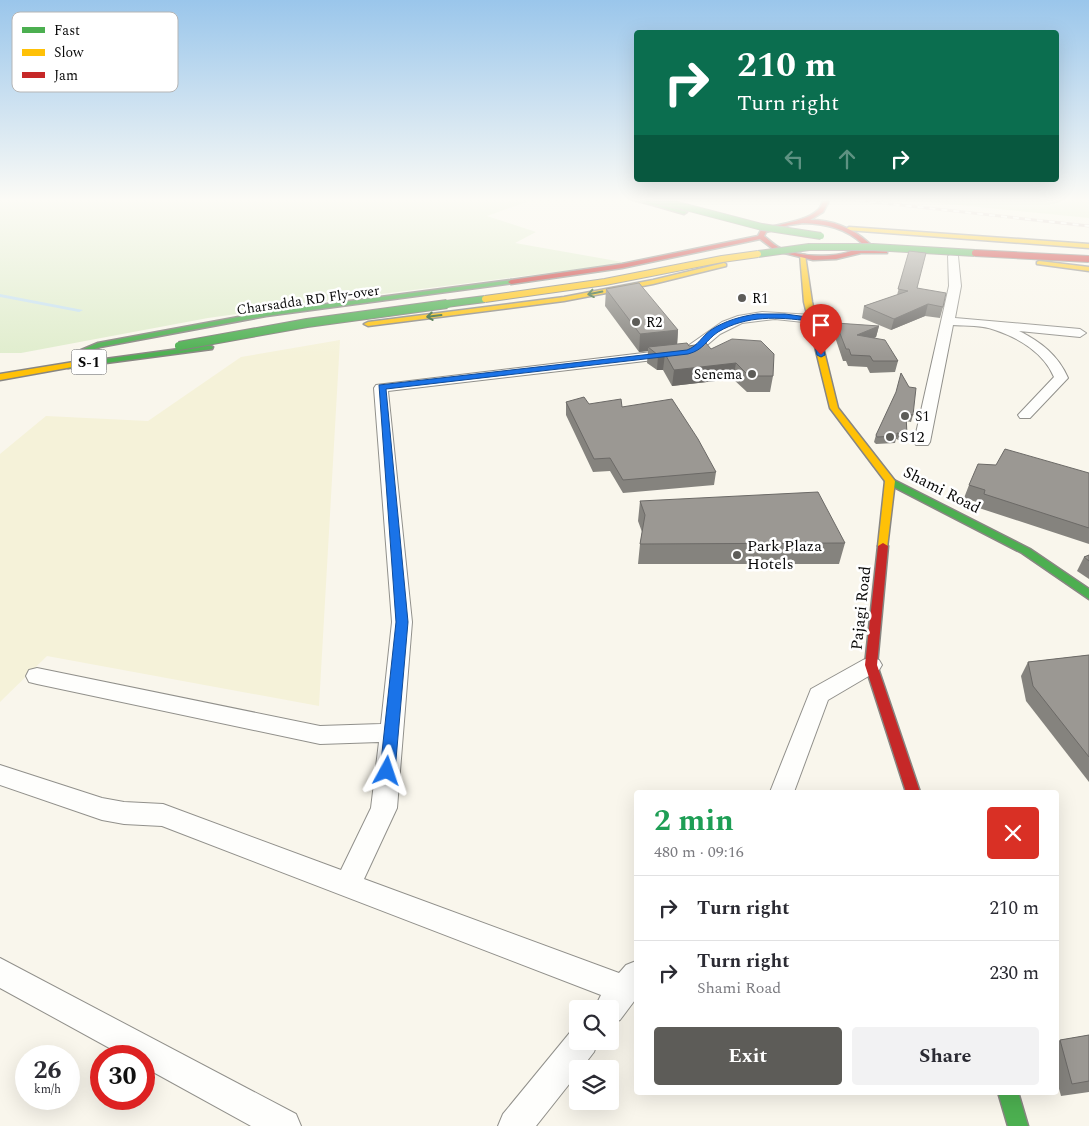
<!DOCTYPE html>
<meta charset="utf-8">
<style>
:root{--surface:#fff;--page:#f2f2f3;--text:#2b2b33;--muted:#7c7c81;--line:#e1e1e2;--accent:#5d5c58}
body{margin:0;font-family:Spectral,serif;background:var(--page);color:var(--text);height:100vh;display:flex;flex-direction:column;font-size:19px;white-space:nowrap}
*{box-sizing:border-box;margin:0}
p{font-size:16px;color:var(--muted)}
.icon{flex:none;width:28px;height:28px;fill:none;stroke:currentColor;stroke-width:2;stroke-linecap:round;stroke-linejoin:round}
.map{position:relative;flex:1;overflow:hidden}
.details{position:absolute;left:634px;top:790px;width:425px;height:305px;display:flex;flex-direction:column;background:var(--surface);border-radius:5px;box-shadow:0 5px 20px #0002}
.details>*{flex:none}
.top-card{position:absolute;left:634px;top:30px;width:425px;height:152px;border-radius:5px;box-shadow:0 5px 20px #0002;background:#0b6e4f;color:#fff;overflow:hidden}
.tools{position:absolute;left:569px;top:1000px;display:grid;gap:10px}
.tools a{display:grid;place-items:center;width:50px;height:50px;border-radius:5px;background:var(--surface);box-shadow:0 5px 20px #0002;font-size:25px}
.speed{position:absolute;left:15px;top:1045px;display:flex;gap:10px;font-size:25px;font-weight:700;text-align:center}
.speed>*{display:grid;place-content:center;width:65px;height:65px;border-radius:50%;background:var(--surface);box-shadow:0 5px 20px #0002;line-height:1}
.speed small{font-size:12px;font-weight:400}
.speed .limit{border:8px solid #d22;background:#fff;color:#111}
.pin{position:absolute;display:grid;place-items:center;width:42px;height:42px;color:#fff;margin:-51px -21px;border-radius:50% 50% 50% 0;rotate:-45deg;box-shadow:0 0 5px #0007}
.pin .icon{rotate:45deg}
.me{position:absolute;width:55px;margin:-28px;rotate:5deg;stroke-linejoin:round;filter:drop-shadow(0 0 4px #0008)}
.turn{display:flex;align-items:center;gap:18px;height:105px;padding:0 20px;font-size:22px}
.turn .icon{width:65px;height:65px;stroke-width:2.5}
.turn b{display:block;font-size:35px;line-height:42px}
.lanes{display:flex;align-items:center;height:48px;padding:0 20px;background:#0003;justify-content:center;gap:25px;direction:ltr}
.lanes .off{opacity:.35}
.round{display:grid;place-items:center;flex:none;width:52px;height:52px;border-radius:5px;background:var(--page)}
.headline{display:flex;align-items:center;justify-content:space-between;height:85px;padding:0 20px}
h1{font-size:30px;font-weight:700;line-height:38px;color:#1e9e55}
.action{display:flex;gap:10px;margin-top:auto;padding:10px 20px}
.action a{flex:1;height:58px;border-radius:5px;background:var(--accent);color:#fff;font-size:20px;font-weight:700;line-height:58px;text-align:center}
.action a+a{background:var(--page);color:var(--text)}
ul{padding:0;list-style:none}
li{display:flex;align-items:center;gap:15px;height:65px;padding:0 20px;border-top:1px solid var(--line)}
li div{flex:1}
li b{display:block;font-size:19px}
li em{font-style:normal}
.map>svg:first-child{display:block}
.farmland{fill:#f5f2d9}
.green{fill:#e0edcd}
.water{fill:#c5e0f0}
.lines{fill:none;stroke-linecap:round;stroke-linejoin:round}
.street-casing{stroke:#91908b;stroke-width:2}
.fast-casing{stroke:#888682;stroke-width:3}
.slow-casing{stroke:#888682;stroke-width:3}
.jam-casing{stroke:#888682;stroke-width:3}
.street{fill:#fefefc;fill-rule:evenodd}
.fast{fill:#4caf50;fill-rule:evenodd}
.slow{fill:#ffc107;fill-rule:evenodd}
.jam{fill:#c62828;fill-rule:evenodd}
.rail-casing{stroke:#d4c4c3;stroke-width:3}
.rail{stroke:#fff;stroke-width:2;stroke-dasharray:6;stroke-linecap:butt}
.fast-bridge-far1-casing{stroke:#7e7d78;stroke-width:8;stroke-linecap:butt}
.fast-bridge-casing{stroke:#7e7d78;stroke-width:10;stroke-linecap:butt}
.slow-bridge-casing{stroke:#7e7d78;stroke-width:8;stroke-linecap:butt}
.jam-bridge-casing{stroke:#7e7d78;stroke-width:8;stroke-linecap:butt}
.fast-bridge-far1{stroke:#4caf50;stroke-width:6}
.fast-bridge{stroke:#4caf50;stroke-width:8}
.slow-bridge{stroke:#ffc107;stroke-width:6}
.jam-bridge{stroke:#c62828;stroke-width:6}
.wall{fill:#85837e}
.shaded-wall{fill:#6c6a67}
.building{fill:#9b9893;stroke:#6c6a67}
.oneway{stroke:#2a5c2c}
.route{fill:#1a73e8;stroke:#114b97}
.poi-dot{fill:#5d5c58;stroke:#fff;stroke-width:2}
.labels{text-anchor:middle;dominant-baseline:central;stroke-width:5;stroke-linejoin:round;paint-order:stroke}
.far-poi-label{font-size:14px;fill:#090909;stroke:#fff;text-anchor:start}
.far-street-label{font-size:14px;fill:#090909;stroke:#fff}
.shield{fill:#fff;stroke:#535353;stroke-width:1}
.shield-label{font-size:15px;font-weight:bold;fill:#090909}
.poi-label{font-size:16px;fill:#090909;stroke:#fff;text-anchor:start}
.street-label{font-size:16px;fill:#090909;stroke:#fff}
.key{fill:#fff;stroke:#b5b5b5;stroke-width:1}
.key-label{font-size:14px;fill:#090909}
</style>
<div class="map">
<svg width="1089" height="1126" viewBox="0 0 1089 1126">
<rect width="100%" height="100%" fill="#f9f6ec"/>
<path class="farmland" d="M340 340 319 706 47 656 0 702V454L46 416 148 421 241 357Z"/>
<g class="green">
<path d="M0 199H535L487 216 536 232 515 243 628 263 334 300 208 318 21 353H0Z"/>
<path d="M899 199H1089V218Z"/>
</g>
<path class="water" d="M0 294 83 310 79 312 0 297Z"/>
<g class="lines">
<g class="street-casing">
<g id="street">
<path d="M953 253 958 256 961 286 955 318 1080 329 1086 333 1080 337 1019 331C1041 342 1058 355 1068 378L1030 418H1020L1018 415 1054 377C1044 353 1019 338 995 330 983 325 966 326 953 325L930 442 928 445H916L914 442 949 286 948 256Z"/>
<path d="M762 312 813 315 819 319 813 323 775 319 742 323 720 334 700 351 688 356 388 391 412 622 397 808 364 879 619 973 626 965 636 961 635 1000 620 1020 610 1024V1009H594L601 995 162 826 124 824 102 820 0 785V765L102 798 124 802 163 804 341 870 371 808 379 742 320 744 37 684 29 682 26 676 29 670 37 668 320 726 381 724 392 622 374 388 376 385 685 348 722 322 738 316Z"/>
<path d="M871 657 879 660 882 665 879 670 828 700 794 792H770L811 689 863 660Z"/>
<path d="M0 958 296 1114 301 1126H251L144 1067V1056H124L0 988Z"/>
<path d="M578 1028V1041H598L594 1052 581 1069H578V1073L536 1126H498L503 1114 572 1030Z"/>
</g>
</g>
<g class="fast-casing">
<g id="fast">
<path d="M632 199H643L687 212 684 214Z"/>
<path d="M511 280 514 282 513 283 266 316 100 347 83 353 79 351 98 343 266 312Z"/>
<path d="M209 345 213 347 212 349 68 368 64 366 68 364Z"/>
<path d="M890 478 1030 549 1089 589V599L1022 553 886 483 885 481Z"/>
<path d="M998 1092H1018L1028 1126H1008Z"/>
</g>
</g>
<g class="slow-casing">
<g id="slow">
<path d="M849 227 1089 244V248L847 230 846 229Z"/>
<path d="M800 254 805 255 812 302 838 408 895 481 887 548 883 549 878 546 885 481 830 408 804 302Z"/>
<path d="M1039 261 1089 267V271L1037 264V262Z"/>
<path d="M724 263 726 264V266L653 284 564 301 368 326 364 324 368 322 564 297 653 280Z"/>
<path d="M86 360H89V364L0 380V374Z"/>
</g>
</g>
<g class="jam-casing">
<g id="jam">
<path d="M824 199H830L823 212 810 220C833 220 852 228 869 243L870 244 865 249 885 250 887 251V253H861L836 259 813 260 776 251 760 239 622 268 511 284 508 282 511 280 622 264 758 236 761 230C777 224 806 222 818 210 821 208 822 202 824 199ZM803 223C827 224 845 228 863 244 847 260 800 258 780 248 775 246 769 240 764 236L766 232 789 225Z"/>
<path d="M883 543 888 546 877 665 920 792H906L865 665 878 546Z"/>
</g>
</g>
<use href="#street" class="street"/>
<use href="#fast" class="fast"/>
<use href="#slow" class="slow"/>
<use href="#jam" class="jam"/>
<g class="rail-casing">
<path id="rail" d="M846 199 1089 226"/>
</g>
<use href="#rail" class="rail"/>
<g class="fast-bridge-far1-casing">
<g id="fast-bridge-far1">
<path d="M655 199 762 227 821 236"/>
<path d="M758 254 809 247H873L975 253"/>
<path d="M438 305 485 299"/>
</g>
</g>
<g class="fast-bridge-casing">
<path id="fast-bridge" d="M179 346 307 323 447 304"/>
</g>
<g class="slow-bridge-casing">
<path id="slow-bridge" d="M485 299 605 282 722 259 758 254"/>
</g>
<g class="jam-bridge-casing">
<path id="jam-bridge" d="M975 253 1089 259"/>
</g>
<use href="#fast-bridge-far1" class="fast-bridge-far1"/>
<use href="#fast-bridge" class="fast-bridge"/>
<use href="#slow-bridge" class="slow-bridge"/>
<use href="#jam-bridge" class="jam-bridge"/>
</g>
<g class="wall">
<path d="M909 251 917 288 943 307 940 318 925 316 891 330 862 318 864 306 897 295Z"/>
<path d="M606 289 678 330 677 344 711 349 773 376 770 392H747L733 379 672 386 663 370H657L647 363 648 351 639 352 605 306Z"/>
<path d="M836 323 879 326 876 337 874 338 898 361 895 372 870 373 867 367 848 366 846 361H843L834 334Z"/>
<path d="M909 387 913 415 911 422 906 421 907 435 905 442 896 439 895 443 876 444 874 442 876 435Z"/>
<path d="M566 402 622 407 716 472 714 485 623 493 610 471 593 472 566 415Z"/>
<path d="M1089 473V544L979 508 980 503 964 498 969 485Z"/>
<path d="M640 501 845 543 839 564H638L640 544 642 532 638 521Z"/>
<path d="M1089 555V579L1077 571 1084 557Z"/>
<path d="M1089 655V782L1026 701 1021 676 1028 662Z"/>
<path d="M1089 1035V1092L1061 1096 1056 1078V1044L1060 1040Z"/>
</g>
<g class="shaded-wall">
<path d="M928 304 925 316 891 330 894 319Z"/>
<path d="M879 326 876 337 855 346 857 335Z"/>
<path d="M678 330 677 347H648V351L639 352 640 334Z"/>
<path d="M665 354 663 370H657L658 355Z"/>
<path d="M736 363 733 379 672 386 674 370Z"/>
</g>
<g class="building">
<path d="M909 251 926 253 917 288 946 293 943 307 928 304 894 319 864 306 908 291 898 289Z"/>
<path d="M639 283 678 330 640 334 606 289Z"/>
<path d="M836 323 879 326 857 335 885 340 898 361H873L870 356 851 355 849 349H846Z"/>
<path d="M732 339 761 341 774 354 773 376H749L736 363 674 370 665 354 658 355 648 347 687 343 689 346 706 343 711 349Z"/>
<path d="M901 373 909 387 916 388 913 415 906 414 907 435 897 433V436L877 437 876 435 896 392Z"/>
<path d="M584 397 589 404 621 399 622 407 672 399 698 439 716 472 623 480 610 458 594 459 566 402Z"/>
<path d="M1005 449 1089 473V528L984 494 985 490 969 485 978 464 996 465Z"/>
<path d="M818 492 845 543 640 544 645 515 640 501Z"/>
<path d="M1089 555V561L1084 557Z"/>
<path d="M1089 655V757L1033 686 1028 662Z"/>
<path d="M1089 1035V1081L1072 1084 1060 1040Z"/>
</g>
<defs><path id="oneway-shaft" d="M-6 0H5M1.5-3L5.5 0L1.5 3" fill="none" stroke-width="1.6" stroke-linecap="round" stroke-linejoin="round" transform="scale(1.25)"/></defs>
<g class="oneway">
<use href="#oneway-shaft" transform="translate(595 293) rotate(169)"/>
<use href="#oneway-shaft" transform="translate(434 316) rotate(173)"/>
</g>
<linearGradient id="sky" x2="0" y2="1"><stop stop-color="#9ac6eb"/><stop offset="0.56" stop-color="#fcfbf6"/><stop offset="1" stop-color="#fcfbf6" stop-opacity="0"/></linearGradient>
<rect width="1089" height="357" fill="url(#sky)"/>
<path class="route" d="M757 314H785L815 318 825 355 821 357 817 355 809 321C778 317 747 315 718 332 706 340 704 350 688 354L386 389 408 622 395 771 393 775 387 777 382 775 380 771 396 622 379 385 687 350C698 346 702 336 711 330 724 321 742 316 757 314Z"/>
<g class="poi-dot">
<circle cx="742" cy="298" r="5"/>
<circle cx="636" cy="322" r="5"/>
<circle cx="752" cy="374" r="5"/>
<circle cx="905" cy="416" r="5"/>
<circle cx="890" cy="437" r="5"/>
<circle cx="737" cy="555" r="5"/>
</g>
<g class="labels">
<g class="far-poi-label">
<text x="752" y="298">R1</text>
<text x="646" y="322">R2</text>
<text x="742" y="374" text-anchor="end">Senema</text>
<text x="915" y="416">S1</text>
</g>
<g class="far-street-label">
<text transform="translate(308 300) rotate(-8)">Charsadda RD Fly-over</text>
</g>
<rect class="shield" x="71.5" y="349.5" width="35" height="25" rx="4"/>
<g class="shield-label">
<text x="89" y="362">S-1</text>
</g>
<g class="poi-label">
<text x="900" y="437">S12</text>
<text x="747" y="546">Park Plaza<tspan x="747" dy="18">Hotels</tspan></text>
</g>
<g class="street-label">
<text transform="translate(942 490) rotate(27)">Shami Road</text>
<text transform="translate(861 608) rotate(-84)">Pajagi Road</text>
</g>
</g>
<rect x="12" y="12" width="166" height="80" rx="8" class="key"/>
<rect x="22" y="27" width="23" height="6" fill="#4caf50"/>
<rect x="22" y="49" width="23" height="7" fill="#ffc107"/>
<rect x="22" y="72" width="23" height="6" fill="#c62828"/>
<g class="key-label">
<text x="54" y="35">Fast</text>
<text x="54" y="57">Slow</text>
<text x="54" y="80">Jam</text>
</g>
</svg>
<div class="tools">
<a><svg class="icon" aria-label="search" viewBox="0 0 24 24"><circle cx="10" cy="10" r="6"/><path d="M15 15l6 6"/></svg></a>
<a><svg class="icon" aria-label="layers" viewBox="0 0 24 24"><path d="M12 4l9 5-9 5-9-5zM3 14l9 5 9-5"/></svg></a>
</div>
<div class="speed"><div>26<small>km/h</small></div><div class="limit">30</div></div>
<div class="pin" style="left:821px;top:355px;background:#d93025"><svg class="icon" aria-label="arrive" viewBox="0 0 24 24"><path d="M6 21V4h12l-3 4 3 4H6"/></svg></div>
<svg class="me" style="left:387px;top:771px" viewBox="-20 -20 40 40"><path d="M0-17L14 15 0 8-14 15z" fill="#1a73e8" stroke="#fff" stroke-width="4"/></svg>
<div class="top-card">
<div class="turn"><svg class="icon" aria-label="right" viewBox="0 0 24 24"><path d="M7 20v-9h11M14 6l5 5-5 5"/></svg><div><b>210 m</b>Turn right</div></div>
<div class="lanes"><svg class="icon off" aria-label="left" viewBox="0 0 24 24"><path d="M17 20v-9H6M10 6l-5 5 5 5"/></svg><svg class="icon off" aria-label="ahead" viewBox="0 0 24 24"><path d="M12 20V5M6 11l6-6 6 6"/></svg><svg class="icon" aria-label="right" viewBox="0 0 24 24"><path d="M7 20v-9h11M14 6l5 5-5 5"/></svg></div>
</div>
<section class="details">
<div class="headline"><div><h1>2 min</h1><p>480 m · 09:16</p></div><a class="round" style="background:#d93025;color:#fff"><svg class="icon" aria-label="close" viewBox="0 0 24 24"><path d="M6 6l12 12M18 6L6 18"/></svg></a></div>
<ul>
<li><svg class="icon" aria-label="right" viewBox="0 0 24 24"><path d="M7 20v-9h11M14 6l5 5-5 5"/></svg><div><b>Turn right</b></div><em>210 m</em></li>
<li><svg class="icon" aria-label="right" viewBox="0 0 24 24"><path d="M7 20v-9h11M14 6l5 5-5 5"/></svg><div><b>Turn right</b><p>Shami Road</p></div><em>230 m</em></li>
</ul>
<div class="action"><a>Exit</a><a>Share</a></div>
</section>
</div>
